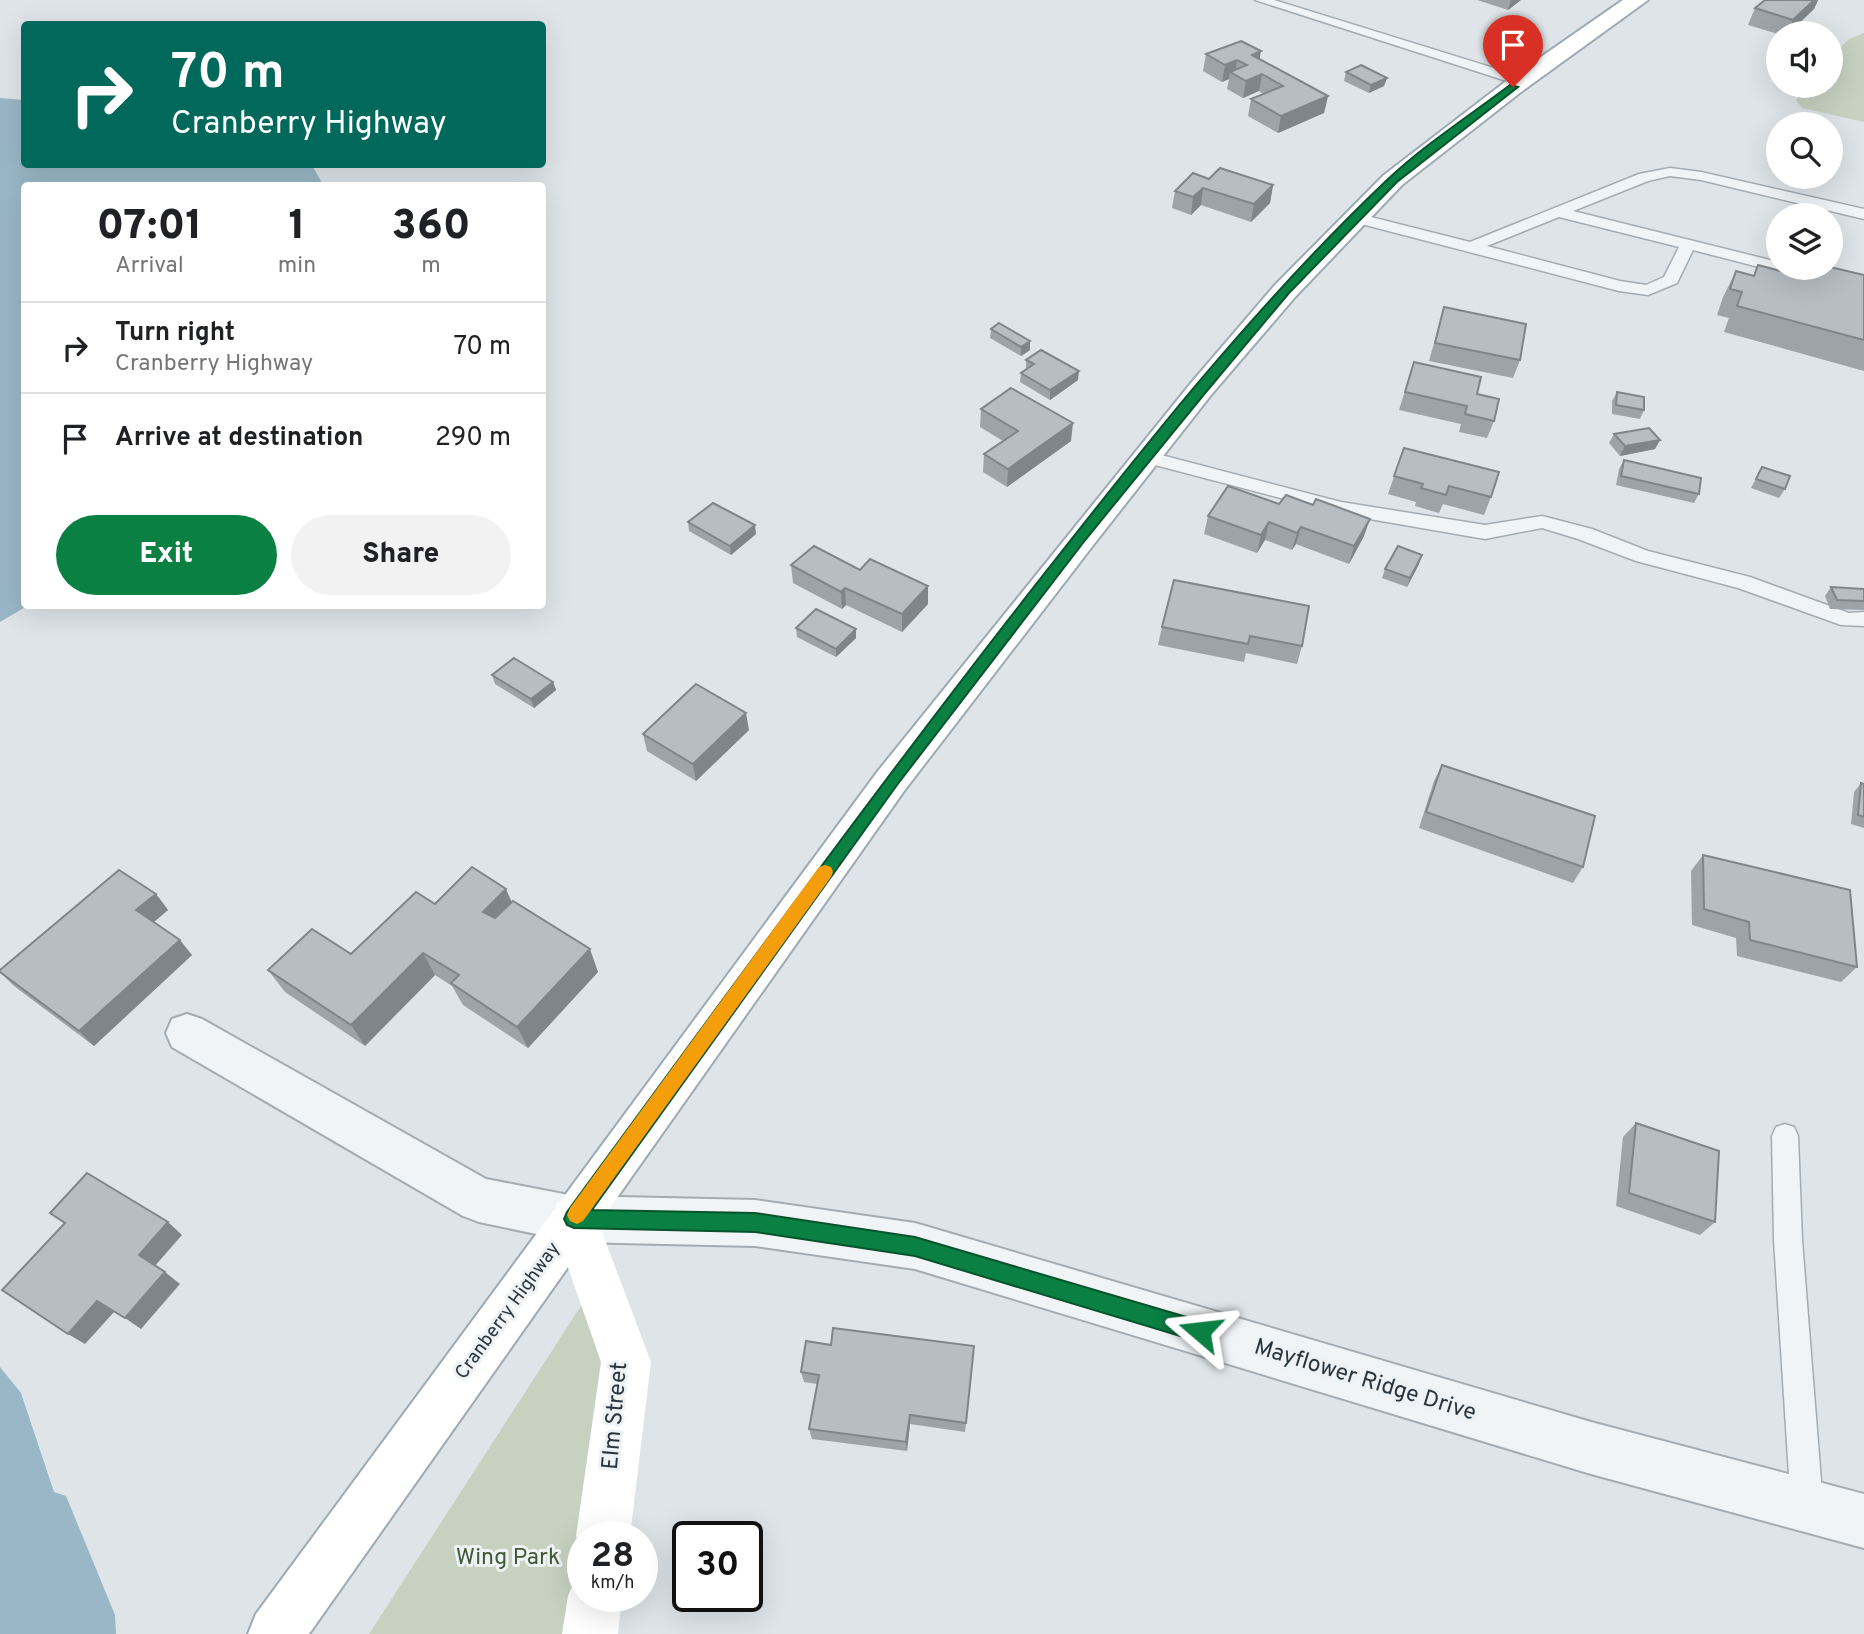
<!DOCTYPE html>
<style>
:root{--surface:#fff;--page:#f2f2f2;--text:#202124;--muted:#757577;--line:#e0e0e0;--accent:#0b8043}
body{margin:0;font-family:Overpass,sans-serif;background:var(--page);color:var(--text);height:100vh;display:flex;flex-direction:column;font-size:26px;white-space:nowrap}
*{box-sizing:border-box;margin:0}
p{font-size:23px;color:var(--muted)}
.icon{flex:none;width:38px;height:38px;fill:none;stroke:currentColor;stroke-width:2;stroke-linecap:round;stroke-linejoin:round}
.map{position:relative;flex:1;overflow:hidden}
.details{position:absolute;left:21px;top:182px;width:525px;height:427px;display:flex;flex-direction:column;background:var(--surface);border-radius:7px;box-shadow:0 7px 28px #0002}
.details>*{flex:none}
.top-card{position:absolute;left:21px;top:21px;width:525px;height:147px;border-radius:7px;box-shadow:0 7px 28px #0002;background:#00695c;color:#fff;overflow:hidden}
.buttons{position:absolute;left:1766px;top:21px;display:grid;gap:14px}
.buttons a{display:grid;place-items:center;width:77px;height:77px;border-radius:50%;background:var(--surface);box-shadow:0 7px 28px #0002;font-size:35px}
.speed{position:absolute;left:567px;top:1521px;display:flex;gap:14px;font-size:35px;font-weight:700;text-align:center}
.speed>*{display:grid;place-content:center;width:91px;height:91px;border-radius:50%;background:var(--surface);box-shadow:0 7px 28px #0002;line-height:1}
.speed small{font-size:18px;font-weight:400}
.speed .limit{border:4px solid #111;border-radius:10px;background:#fff;color:#111}
.pin{position:absolute;display:grid;place-items:center;width:60px;height:60px;color:#fff;margin:-72px -30px;border-radius:50% 50% 50% 0;rotate:-45deg;box-shadow:0 0 7px #0007}
.pin .icon{rotate:45deg}
.me{position:absolute;width:77px;margin:-38px;rotate:287deg;stroke-linejoin:round;filter:drop-shadow(0 0 5px #0008)}
.turn{display:flex;align-items:center;gap:24px;height:147px;padding:0 35px;font-size:32px}
.turn .icon{width:91px;height:91px;stroke-width:2.5}
.turn b{display:block;font-size:49px;line-height:60px}
.eta{display:flex;justify-content:space-evenly;align-items:center;height:119px;text-align:center}
.eta b{font-size:42px;font-weight:800;line-height:49px}
.primary-button{display:flex;gap:14px;margin-top:auto;padding:14px 35px}
.primary-button a{flex:1;height:80px;border-radius:42px;background:var(--accent);color:#fff;font-size:28px;font-weight:800;line-height:80px;text-align:center}
.primary-button a+a{background:var(--page);color:var(--text)}
ul{padding:0;list-style:none}
li{display:flex;align-items:center;gap:21px;height:91px;padding:0 35px;border-top:2px solid var(--line)}
li div{flex:1}
li b{display:block;font-size:26px}
li em{font-style:normal}
.map>svg:first-child{display:block}
.green{fill:#c7d1c0}
.water{fill:#9ab7c7}
.lines{fill:none;stroke-linecap:round;stroke-linejoin:round}
.service-casing{stroke:#a4acb2;stroke-width:3}
.minor-casing{stroke:#a4acb2;stroke-width:4}
.primary-casing{stroke:#9eaab3;stroke-width:4}
.service{fill:#f1f4f6;fill-rule:evenodd}
.minor{fill:#f1f4f6;fill-rule:evenodd}
.secondary{fill:#fff;fill-rule:evenodd}
.primary{fill:#fff;fill-rule:evenodd}
.wall{fill:#9da3a9}
.shaded-wall{fill:#7f8589}
.building{fill:#b6bec4;stroke:#7f8589;stroke-width:2}
.route{fill:#0b8043;stroke:#07532c;stroke-width:2}
.slow{fill:#f59e0b}
.labels{text-anchor:middle;dominant-baseline:central;stroke-width:6;stroke-linejoin:round;paint-order:stroke}
.street-label{font-size:19px;fill:#28343e;stroke:#eef2f5}
.near-street-label{font-size:23px;fill:#28343e;stroke:#eef2f5}
.near-park-label{font-size:23px;fill:#425936;stroke:#eef2f5}
</style>
<div class="map">
<svg width="1864" height="1634" viewBox="0 0 1864 1634">
<rect width="100%" height="100%" fill="#dee4e8"/>
<g class="green">
<path d="M1864 33V122L1802 108 1796 100 1805 86H1830L1831 57 1849 39Z"/>
<path d="M608 1264 596 1536H583V1596L591 1634H369Z"/>
</g>
<g class="water">
<path d="M0 98 24 100V164L312 165 323 185 24 186V606H27L0 622Z"/>
<path d="M0 1367 21 1393 54 1492 66 1496 115 1615 116 1634H0Z"/>
</g>
<g class="lines">
<g class="service-casing">
<g id="service">
<path d="M1255 0H1274L1526 78 1528 81 1521 85 1516 84Z"/>
<path d="M1670 168 1701 172 1864 209V219L1701 180 1670 176 1648 181 1573 211 1778 262V268H1799L1864 284V294L1693 250 1677 283 1648 295 1619 291 1350 221 1347 218 1355 213 1470 242 1639 174ZM1559 217 1679 247 1664 277 1646 285 1620 281 1487 246Z"/>
<path d="M1146 451 1341 502 1485 525 1542 516 1592 529 1648 551 1750 577 1849 613 1864 612V626L1841 625 1738 588 1636 561 1578 539 1542 528 1485 539 1341 514 1140 461 1137 457 1140 453Z"/>
<path d="M1785 1124 1794 1127 1798 1136 1802 1240 1823 1506 1818 1517 1807 1522 1796 1517 1791 1506 1774 1240 1772 1136 1776 1127Z"/>
</g>
</g>
<g class="minor-casing">
<path id="minor" d="M187 1014 202 1019 486 1179 574 1196 755 1200 915 1223 1591 1422 1864 1494V1548L1591 1474 915 1269 755 1246 574 1242 479 1222 463 1216 172 1047 166 1033 172 1019Z"/>
</g>
<g class="primary-casing">
<path id="primary" d="M1623 0H1648L1521 92 1402 185 1295 297 1211 395 1094 544 904 791 309 1634H248L256 1614 878 771 1191 383 1275 285 1384 175 1505 82Z"/>
</g>
<use href="#service" class="service"/>
<use href="#minor" class="minor"/>
<g class="secondary">
<path d="M574 1196 591 1203 651 1362 630 1536H583V1551L576 1536 601 1362 551 1219 557 1203Z"/>
<path d="M583 1574V1596H622L618 1634H562L568 1596 576 1577Z"/>
</g>
<use href="#primary" class="primary"/>
</g>
<g class="wall">
<path d="M1477 0H1521L1508 10Z"/>
<path d="M1765 0H1818L1814 9 1789 33H1778V34L1748 25 1755 8Z"/>
<path d="M1206 54 1259 59 1328 96 1324 113 1278 133 1248 116 1251 99 1263 94 1259 91 1243 98 1227 89 1229 79 1222 82 1203 71Z"/>
<path d="M1346 72 1387 78 1384 86 1369 93 1344 81Z"/>
<path d="M1209 179 1273 185 1270 203 1251 222 1201 205 1191 215 1172 208 1175 191Z"/>
<path d="M1758 265 1801 276 1805 268 1823 270 1824 268H1830L1864 275V371L1724 332 1729 318 1717 315 1723 297 1736 271 1753 276Z"/>
<path d="M1444 307 1520 360 1513 378 1429 361Z"/>
<path d="M991 329 1030 341V350L1021 356 990 338Z"/>
<path d="M1026 360 1078 380 1050 400 1020 382 1021 373 1026 369Z"/>
<path d="M1414 362 1477 394 1494 421 1487 438 1459 432 1461 424 1399 410Z"/>
<path d="M1617 392 1644 410 1640 419 1612 414V401Z"/>
<path d="M981 409 1071 441 1007 487 983 472 984 454 1003 441 980 427Z"/>
<path d="M1614 434 1660 440 1655 449 1620 456 1609 443Z"/>
<path d="M1404 448 1491 497 1484 515 1443 504 1439 513 1415 506 1416 502 1388 494Z"/>
<path d="M1624 460 1699 494 1694 503 1616 485 1619 469Z"/>
<path d="M1762 467 1785 489 1779 498 1751 488Z"/>
<path d="M1228 486 1364 536 1349 564 1296 544 1292 550 1265 540 1257 553 1204 534 1208 516Z"/>
<path d="M688 522 756 534 731 555 689 531Z"/>
<path d="M1419 564 1407 587 1382 578 1385 569Z"/>
<path d="M791 565 860 570 928 586V604L902 632 846 605 842 609 793 583Z"/>
<path d="M1831 587 1864 589V610L1830 609 1825 596Z"/>
<path d="M1309 606 1302 646 1297 664 1246 653 1244 662 1158 645 1162 627Z"/>
<path d="M796 628 856 629V638L836 657 797 637Z"/>
<path d="M492 675 553 682 556 690 534 708 495 684Z"/>
<path d="M749 730 696 781 647 751 643 734Z"/>
<path d="M1442 765 1583 867 1573 883 1419 828 1434 781Z"/>
<path d="M1861 783 1864 784V828L1851 824 1854 792Z"/>
<path d="M1703 855 1857 967 1841 982 1737 956 1736 938 1692 925 1691 871Z"/>
<path d="M156 894 168 910 154 922 192 955 94 1046 14 986 0 972Z"/>
<path d="M512 902 598 972 528 1048 463 1005 452 986 435 975 365 1046 285 992 268 970 351 954 435 904Z"/>
<path d="M1636 1123 1715 1222 1700 1235 1616 1206 1623 1137Z"/>
<path d="M831 1345 974 1346 965 1432 910 1424 907 1451 812 1439 809 1429 817 1384 804 1382 801 1372Z"/>
</g>
<g class="shaded-wall">
<path d="M1511 0H1521L1508 10Z"/>
<path d="M1814 0H1818L1814 9 1789 33H1787L1793 20Z"/>
<path d="M1261 51 1258 68 1252 55Z"/>
<path d="M1237 60 1235 75 1230 72 1229 79 1222 82 1225 65Z"/>
<path d="M1262 74 1259 91 1243 98 1246 81Z"/>
<path d="M1387 78 1384 86 1369 93 1371 85Z"/>
<path d="M1328 96 1324 113 1278 133 1281 116Z"/>
<path d="M1273 185 1270 203 1251 222 1254 204Z"/>
<path d="M1203 188 1201 205 1191 215 1193 197Z"/>
<path d="M1030 341V350L1021 356V347Z"/>
<path d="M1079 371 1078 380 1050 400V390Z"/>
<path d="M1073 423 1071 441 1007 487 1008 469Z"/>
<path d="M1660 440 1655 449 1620 456 1625 446Z"/>
<path d="M1370 519 1364 536 1349 564 1354 546Z"/>
<path d="M1269 522 1265 540 1257 553 1261 535Z"/>
<path d="M755 525 756 534 731 555 730 546Z"/>
<path d="M1301 527 1296 544 1292 550 1297 533Z"/>
<path d="M1422 555 1419 564 1407 587 1410 578Z"/>
<path d="M928 586V604L902 632V614Z"/>
<path d="M845 588 846 605 842 609 841 592Z"/>
<path d="M856 629V638L836 657V649Z"/>
<path d="M553 682 556 690 534 708 531 699Z"/>
<path d="M746 713 749 730 696 781 693 764Z"/>
<path d="M506 889 516 912 494 935 483 912Z"/>
<path d="M156 894 168 910 149 926 136 910Z"/>
<path d="M180 940 192 955 94 1046 79 1031Z"/>
<path d="M590 949 598 972 528 1048 517 1027Z"/>
<path d="M423 953 435 975 365 1046 351 1025Z"/>
<path d="M168 1222 182 1235 154 1267 139 1255Z"/>
<path d="M165 1272 180 1284 141 1329 125 1318Z"/>
<path d="M97 1301 114 1312 85 1344 68 1334Z"/>
<path d="M910 1415V1424L907 1451 906 1442Z"/>
</g>
<g class="building">
<path d="M1765 0H1814L1793 20 1755 8Z"/>
<path d="M1241 41 1261 51 1252 55 1328 96 1281 116 1251 99 1283 86 1262 74 1246 81 1230 72 1247 65 1237 60 1225 65 1206 54Z"/>
<path d="M1361 65 1387 78 1371 85 1346 72Z"/>
<path d="M1220 168 1273 185 1254 204 1203 188 1193 197 1175 191 1193 173 1209 179Z"/>
<path d="M1758 265 1803 277 1806 268H1816L1824 270 1825 268 1830 267 1864 275V340L1737 306 1742 292 1730 289 1736 271 1754 276Z"/>
<path d="M1444 307 1526 324 1520 360 1435 343Z"/>
<path d="M999 323 1030 341 1021 347 991 329Z"/>
<path d="M1041 350 1079 371 1050 390 1021 373 1034 364 1026 360Z"/>
<path d="M1414 362 1481 377 1477 394 1499 399 1494 421 1465 414 1467 406 1405 392Z"/>
<path d="M1011 388 1073 423 1008 469 984 454 1018 431 981 409Z"/>
<path d="M1617 392 1644 397V410L1616 405Z"/>
<path d="M1649 428 1660 440 1625 446 1614 434Z"/>
<path d="M1404 448 1499 472 1491 497 1449 486 1446 495 1421 488 1423 484 1394 476Z"/>
<path d="M1624 460 1701 478 1699 494 1621 476Z"/>
<path d="M1762 467 1790 476 1785 489 1756 479Z"/>
<path d="M1228 486 1279 504 1286 495 1313 505 1316 499 1370 519 1354 546 1301 527 1297 533 1269 522 1261 535 1208 516Z"/>
<path d="M713 503 755 525 730 546 688 522Z"/>
<path d="M814 546 860 570 870 559 928 586 902 614 845 588 841 592 791 565Z"/>
<path d="M1398 546 1422 555 1410 578 1385 569Z"/>
<path d="M1174 580 1309 606 1302 646 1250 636 1248 644 1162 627Z"/>
<path d="M1831 587 1864 589V601L1837 600Z"/>
<path d="M816 609 856 629 836 649 796 628Z"/>
<path d="M514 658 553 682 531 699 492 675Z"/>
<path d="M696 684 746 713 693 764 643 734Z"/>
<path d="M1442 765 1595 816 1583 867 1426 812Z"/>
<path d="M1861 783 1864 784V817L1858 815Z"/>
<path d="M1703 855 1850 890 1857 967 1750 940 1749 922 1704 909Z"/>
<path d="M472 867 506 889 483 912 495 918 513 901 590 949 517 1027 451 983 459 975 423 953 351 1025 268 970 312 929 351 954 416 892 435 904Z"/>
<path d="M119 870 156 894 136 910 180 940 79 1031 0 972V970Z"/>
<path d="M1636 1123 1719 1151 1715 1222 1629 1193Z"/>
<path d="M87 1173 168 1222 139 1255 165 1272 125 1318 97 1301 68 1334 2 1290 65 1223 50 1213Z"/>
<path d="M833 1328 974 1346 966 1423 910 1415 906 1442 809 1429 819 1375 801 1372 806 1341 831 1345Z"/>
</g>
<path class="route" d="M1510 85 1518 87 1397 182 1289 293 1206 392 1086 539 897 785 592 1210 755 1213 915 1237 1200 1321 1207 1324 1210 1331 1207 1339 1200 1342 915 1256 755 1232 574 1228 567 1225 564 1219 567 1212C716 1009 864 805 1019 606 1134 459 1251 309 1387 180 1424 145 1469 116 1510 85Z"/>
<path class="slow" d="M825 865 831 867 833 872 831 877 583 1221 577 1224 570 1221 567 1215 570 1208 819 867Z"/>
<g class="labels">
<g class="street-label">
<text transform="translate(508 1311) rotate(-54)">Cranberry Highway</text>
</g>
<g class="near-street-label">
<text transform="translate(1365 1381) rotate(17)">Mayflower Ridge Drive</text>
<text transform="translate(616 1416) rotate(-85)">Elm Street</text>
</g>
<g class="near-park-label">
<text x="508" y="1558">Wing Park</text>
</g>
</g>
</svg>
<div class="buttons">
<a><svg class="icon" aria-label="sound" viewBox="0 0 24 24"><path d="M4 9h4l5-4v14l-5-4H4zM17 9q2 3 0 6"/></svg></a>
<a><svg class="icon" aria-label="search" viewBox="0 0 24 24"><circle cx="10" cy="10" r="6"/><path d="M15 15l6 6"/></svg></a>
<a><svg class="icon" aria-label="layers" viewBox="0 0 24 24"><path d="M12 4l9 5-9 5-9-5zM3 14l9 5 9-5"/></svg></a>
</div>
<div class="speed"><div>28<small>km/h</small></div><div class="limit">30</div></div>
<div class="pin" style="left:1513px;top:87px;background:#d93025"><svg class="icon" aria-label="arrive" viewBox="0 0 24 24"><path d="M6 21V4h12l-3 4 3 4H6"/></svg></div>
<svg class="me" style="left:1200px;top:1331px" viewBox="-20 -20 40 40"><path d="M0-17L14 15 0 8-14 15z" fill="#0b8043" stroke="#fff" stroke-width="4"/></svg>
<div class="top-card">
<div class="turn"><svg class="icon" aria-label="right" viewBox="0 0 24 24"><path d="M7 20v-9h11M14 6l5 5-5 5"/></svg><div><b>70 m</b>Cranberry Highway</div></div>
</div>
<section class="details">
<div class="eta">
<div><b>07:01</b><p>Arrival</p></div>
<div><b>1</b><p>min</p></div>
<div><b>360</b><p>m</p></div>
</div>
<ul>
<li><svg class="icon" aria-label="right" viewBox="0 0 24 24"><path d="M7 20v-9h11M14 6l5 5-5 5"/></svg><div><b>Turn right</b><p>Cranberry Highway</p></div><em>70 m</em></li>
<li><svg class="icon" aria-label="arrive" viewBox="0 0 24 24"><path d="M6 21V4h12l-3 4 3 4H6"/></svg><div><b>Arrive at destination</b></div><em>290 m</em></li>
</ul>
<div class="primary-button"><a>Exit</a><a>Share</a></div>
</section>
</div>
